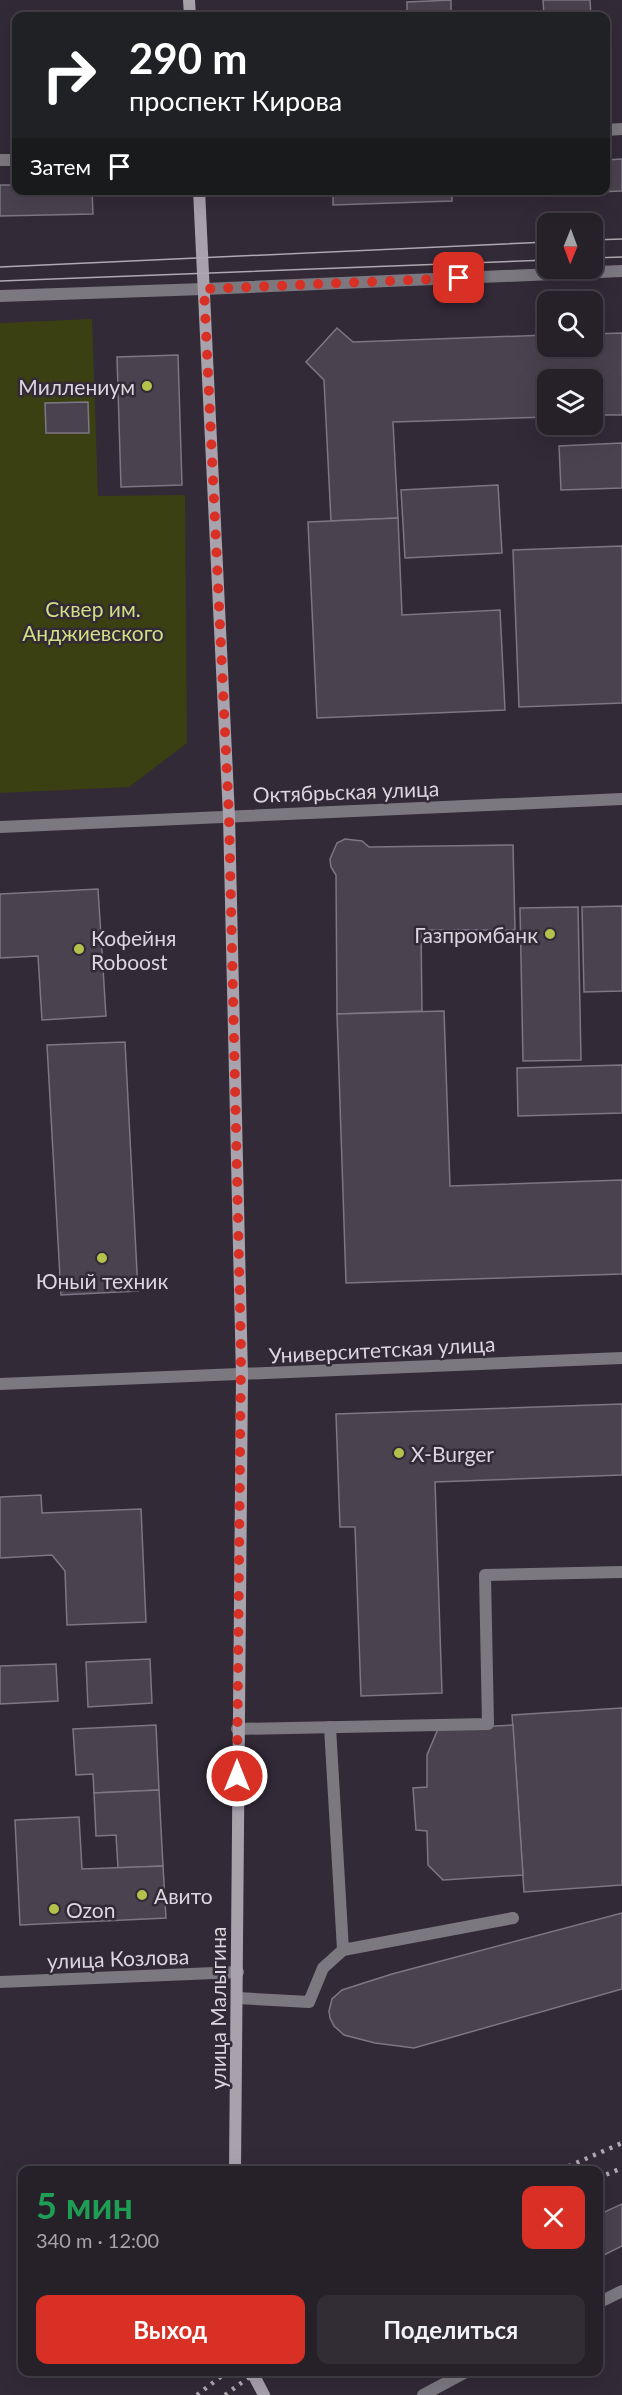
<!DOCTYPE html>
<html lang="ru">
<meta charset="utf-8">
<style>
:root{--surface:#262029;--page:#322d35;--text:#f1f3f6;--muted:#a4a3a8;--line:#423e46;--accent:#d93025}
body{margin:0;font-family:Lato,sans-serif;background:var(--page);color:var(--text);height:100vh;display:flex;flex-direction:column;font-size:22px;white-space:nowrap}
*{box-sizing:border-box;margin:0}
p{font-size:20px;color:var(--muted)}
.icon{flex:none;width:33px;height:33px;fill:none;stroke:currentColor;stroke-width:2;stroke-linecap:round;stroke-linejoin:round}
.map{position:relative;flex:1;overflow:hidden}
.drawer{position:absolute;left:18px;top:2166px;width:585px;height:210px;display:flex;flex-direction:column;background:var(--surface);border-radius:12px;box-shadow:0 6px 24px #0002,0 0 0 2px var(--line)}
.drawer>*{flex:none}
.guide{position:absolute;left:12px;top:12px;width:598px;height:183px;border-radius:12px;box-shadow:0 6px 24px #0002,0 0 0 2px var(--line);background:#202124;color:#fff;overflow:hidden}
.needle{width:39px;rotate:181deg}
.tools{position:absolute;left:537px;top:213px;display:grid;gap:12px}
.tools a{display:grid;place-items:center;width:66px;height:66px;border-radius:12px;background:var(--surface);box-shadow:0 6px 24px #0002,0 0 0 2px var(--line);font-size:30px}
.pin{position:absolute;display:grid;place-items:center;width:51px;height:51px;color:#fff;margin:-26px;border-radius:12px;box-shadow:0 3px 9px #0006}
.me{position:absolute;width:66px;margin:-33px;rotate:0deg;stroke-linejoin:round;filter:drop-shadow(0 0 4px #0008)}
.turn{display:flex;align-items:center;gap:21px;height:126px;padding:0 18px;font-size:27px}
.turn .icon{width:78px;height:78px;stroke-width:2.5}
.turn b{display:block;font-size:42px;line-height:51px}
.then{display:flex;align-items:center;height:57px;padding:0 18px;background:#0003;gap:12px;font-size:22px}
.round{display:grid;place-items:center;flex:none;width:63px;height:63px;border-radius:12px;background:var(--page)}
.headline{display:flex;align-items:center;justify-content:space-between;height:102px;padding:0 18px}
h1{font-size:36px;font-weight:700;line-height:45px;color:#1e9e55}
.cta{display:flex;gap:12px;margin-top:auto;padding:12px 18px}
.cta a{flex:1;height:69px;border-radius:12px;background:var(--accent);color:#fff;font-size:24px;font-weight:700;line-height:69px;text-align:center}
.cta a+a{background:var(--page);color:var(--text)}
.map>svg:first-child{display:block}
.green{fill:#3a4011}
.building{fill:#4a424f;stroke:#7e7685;stroke-width:1.5}
.lines{fill:none;stroke-linecap:round;stroke-linejoin:round}
.service{stroke:#7c787f;stroke-width:12}
.minor{stroke:#7c787f;stroke-width:12}
.tertiary{stroke:#7c787f;stroke-width:12}
.secondary{stroke:#a8a2ad;stroke-width:12}
.tram{stroke:#afa9b2;stroke-width:1.5}
.rail{stroke:#afa9b2;stroke-width:4.5;stroke-dasharray:3 6;stroke-linecap:butt}
.route{stroke:#d93025;stroke-width:10;stroke-dasharray:0 18}
.poi-dot{fill:#b3c24b;stroke:#322a37;stroke-width:2}
.labels{text-anchor:middle;dominant-baseline:central;stroke-width:5;stroke-linejoin:round;paint-order:stroke}
.poi-label{font-size:21px;fill:#dbd6de;stroke:#322a37;text-anchor:start}
.park-label{font-size:21px;fill:#d0df81;stroke:#322a37}
.street-label{font-size:21px;fill:#dbd6de;stroke:#322a37}
</style>
<div class="map">
<svg width="622" height="2395" viewBox="0 0 622 2395">
<rect width="100%" height="100%" fill="#322a37"/>
<path class="green" d="M92 319 98 496 185 495 187 743 129 787 0 793V323Z"/>
<g class="building">
<path d="M451 0V16H407V2Z"/>
<path d="M543 0H590L591 16H544Z"/>
<path d="M339 13 340 16H297Z"/>
<path d="M622 159V191L483 196V190H606V160Z"/>
<path d="M0 185H16V190H92L93 214 0 216Z"/>
<path d="M333 190H452V201L333 205Z"/>
<path d="M337 328 353 342 548 335V346H592V334L622 333V415H592V380H548V417L393 422 398 518 331 521 324 380 306 362Z"/>
<path d="M178 355 182 485 121 487 117 357Z"/>
<path d="M88 402 89 433H46L45 403Z"/>
<path d="M622 443V488L561 490 559 446Z"/>
<path d="M498 485 502 553 405 558 401 490Z"/>
<path d="M398 518 402 615 500 610 505 710 317 718 308 522Z"/>
<path d="M622 546V703L519 707 513 550Z"/>
<path d="M345 839 362 841 369 847 513 845 515 930H421L422 1011 337 1014 336 875 331 867 330 859 337 843Z"/>
<path d="M98 889 106 1016 42 1020 38 956 0 958V894Z"/>
<path d="M622 906V991L584 992 582 907Z"/>
<path d="M578 907 581 1060 523 1061 520 908Z"/>
<path d="M444 1011 450 1186 622 1180V1274L346 1283 337 1014Z"/>
<path d="M125 1042 138 1291 61 1295 47 1045Z"/>
<path d="M622 1065V1113L518 1116 517 1068Z"/>
<path d="M622 1404V1475L435 1482 442 1693 361 1696 355 1527H340L336 1414Z"/>
<path d="M41 1495 42 1513 141 1509 146 1622 67 1625 65 1571 52 1555 0 1558V1497Z"/>
<path d="M150 1659 152 1703 88 1707 86 1662Z"/>
<path d="M56 1664 58 1701 0 1704V1666Z"/>
<path d="M622 1708V1885L524 1892 512 1715Z"/>
<path d="M156 1725 159 1790 94 1793 93 1774 76 1775 73 1729Z"/>
<path d="M513 1725 523 1875 443 1880 428 1865 427 1831 416 1830 413 1788 427 1787V1755L438 1729Z"/>
<path d="M159 1790 163 1866 118 1868 116 1835 96 1836 94 1793Z"/>
<path d="M79 1817 82 1869 163 1866 166 1918 20 1925 15 1820Z"/>
<path d="M622 1913V1989L414 2048 375 2043 344 2035 334 2026 330 2018 329 2011 332 1999 342 1990 392 1974Z"/>
<path d="M622 2204V2246L598 2258V2215Z"/>
</g>
<g class="lines">
<g class="service">
<path d="M237 1729 488 1724 485 1575 622 1572"/>
<path d="M343 1950 513 1918"/>
<path d="M238 1998 309 2002 323 1968 343 1950 330 1727"/>
</g>
<g class="minor">
<path d="M606 130 622 129"/>
<path d="M204 289 622 271"/>
<path d="M0 1384 622 1358"/>
<path d="M0 1982 238 1972"/>
</g>
<g class="tertiary">
<path d="M0 160H16"/>
<path d="M0 296 204 289"/>
<path d="M0 827 622 799"/>
<path d="M598 2303 622 2291"/>
<path d="M423 2395 466 2372"/>
</g>
<g class="secondary">
<path d="M189 0 190 16"/>
<path d="M199 190 229 816 242 1376 235 2170"/>
<path d="M252 2372 264 2395"/>
</g>
<g class="tram">
<path d="M592 240 622 239"/>
<path d="M592 258 622 257"/>
<path d="M0 267 548 242"/>
<path d="M0 281 548 260"/>
</g>
<g class="rail">
<path d="M560 2170 622 2143"/>
<path d="M598 2178 622 2168"/>
<path d="M197 2395 227 2372"/>
<path d="M225 2395 256 2372"/>
</g>
</g>
<g class="lines">
<path class="route" d="M237 1776 241 1352 229 816 204 289 459 278"/>
</g>
<g class="poi-dot">
<circle cx="147" cy="386" r="6"/>
<circle cx="550" cy="934" r="6"/>
<circle cx="79" cy="949" r="6"/>
<circle cx="102" cy="1258" r="6"/>
<circle cx="399" cy="1453" r="6"/>
<circle cx="142" cy="1895" r="6"/>
<circle cx="54" cy="1909" r="6"/>
</g>
<g class="labels">
<g class="poi-label">
<text x="135" y="386" text-anchor="end">Миллениум</text>
<text x="538" y="934" text-anchor="end">Газпромбанк</text>
<text x="91" y="937">Кофейня<tspan x="91" dy="24">Roboost</tspan></text>
<text x="102" y="1280" text-anchor="middle">Юный техник</text>
<text x="411" y="1453">X-Burger</text>
<text x="154" y="1895">Авито</text>
<text x="66" y="1909">Ozon</text>
</g>
<g class="park-label">
<text x="93" y="608">Сквер им.<tspan x="93" dy="24">Анджиевского</tspan></text>
</g>
<g class="street-label">
<text transform="translate(346 791) rotate(-2)">Октябрьская улица</text>
<text transform="translate(382 1349) rotate(-3)">Университетская улица</text>
<text transform="translate(118 1958) rotate(-2)">улица Козлова</text>
<text transform="translate(217 2008) rotate(-90)">улица Малыгина</text>
</g>
</g>
</svg>
<div class="tools">
<a><svg class="needle" viewBox="-14 -14 28 28"><path d="M0-13l5 13h-10z" fill="#e53935"/><path d="M0 13l5-13h-10z" fill="#a4a3a8"/></svg></a>
<a><svg class="icon" aria-label="search" viewBox="0 0 24 24"><circle cx="10" cy="10" r="6"/><path d="M15 15l6 6"/></svg></a>
<a><svg class="icon" aria-label="layers" viewBox="0 0 24 24"><path d="M12 4l9 5-9 5-9-5zM3 14l9 5 9-5"/></svg></a>
</div>
<div class="pin" style="left:459px;top:278px;background:#d93025"><svg class="icon" aria-label="arrive" viewBox="0 0 24 24"><path d="M6 21V4h12l-3 4 3 4H6"/></svg></div>
<svg class="me" style="left:237px;top:1776px" viewBox="-20 -20 40 40"><circle r="17" fill="#d93025" stroke="#fff" stroke-width="3"/><path d="M0-11L8 9 0 5-8 9z" fill="#fff"/></svg>
<div class="guide">
<div class="turn"><svg class="icon" aria-label="right" viewBox="0 0 24 24"><path d="M7 20v-9h11M14 6l5 5-5 5"/></svg><div><b>290 m</b>проспект Кирова</div></div>
<div class="then">Затем<svg class="icon" aria-label="arrive" viewBox="0 0 24 24"><path d="M6 21V4h12l-3 4 3 4H6"/></svg></div>
</div>
<section class="drawer">
<div class="headline"><div><h1>5 мин</h1><p>340 m · 12:00</p></div><a class="round" style="background:#d93025;color:#fff"><svg class="icon" aria-label="close" viewBox="0 0 24 24"><path d="M6 6l12 12M18 6L6 18"/></svg></a></div>
<div class="cta"><a>Выход</a><a>Поделиться</a></div>
</section>
</div>
